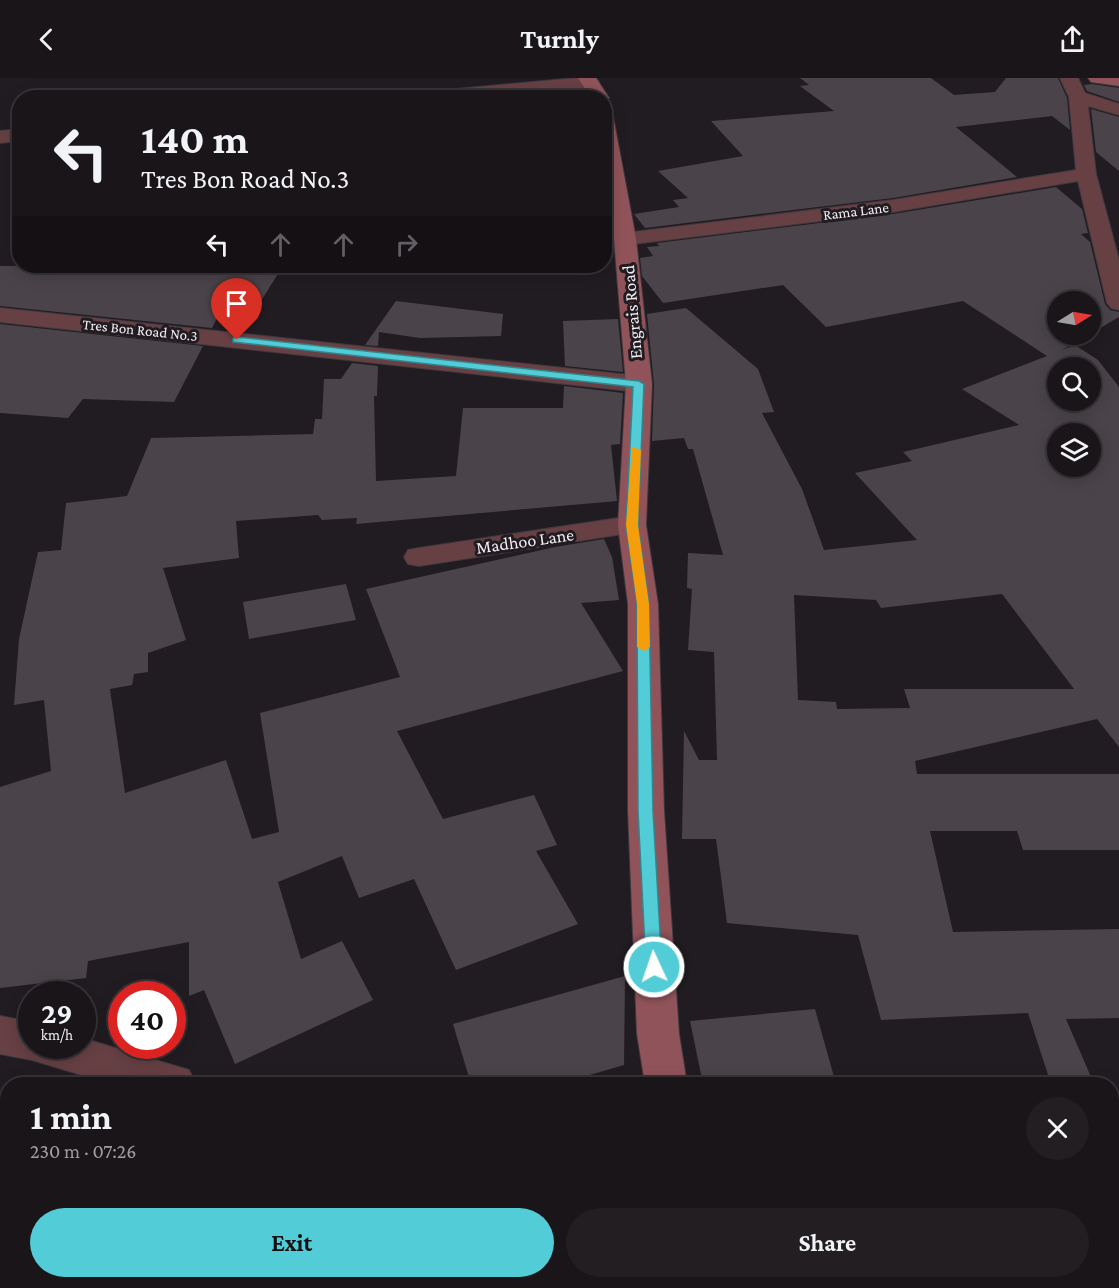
<!DOCTYPE html>
<meta charset="utf-8">
<style>
:root{--surface:#191519;--page:#221e22;--text:#f1f3f6;--muted:#9f9fa2;--line:#373438;--accent:#52ccd6}
body{margin:0;font-family:"Crimson Pro",serif;background:var(--page);color:var(--text);height:100vh;display:flex;flex-direction:column;font-size:22px;white-space:nowrap}
*{box-sizing:border-box;margin:0}
p{font-size:20px;color:var(--muted)}
.icon{flex:none;width:33px;height:33px;fill:none;stroke:currentColor;stroke-width:2;stroke-linecap:round;stroke-linejoin:round}
.map{position:relative;flex:1;overflow:hidden}
.panel{position:absolute;left:0px;top:999px;width:1119px;height:212px;display:flex;flex-direction:column;background:var(--surface);border-radius:24px 24px 0 0;box-shadow:0 3px 15px #0003,0 0 0 2px var(--line)}
.panel>*{flex:none}
.guide{position:absolute;left:12px;top:12px;width:600px;height:183px;border-radius:24px;box-shadow:0 3px 15px #0003,0 0 0 2px var(--line);background:#191519;color:var(--text);overflow:hidden}
.needle{width:39px;rotate:79deg}
.tools{position:absolute;left:1047px;top:213px;display:grid;gap:12px}
.tools a{display:grid;place-items:center;width:54px;height:54px;border-radius:50%;background:var(--surface);box-shadow:0 3px 15px #0003,0 0 0 2px var(--line);font-size:30px}
.speed{position:absolute;left:18px;top:903px;display:flex;gap:12px;font-size:30px;font-weight:700;text-align:center}
.speed>*{display:grid;place-content:center;width:78px;height:78px;border-radius:50%;background:var(--surface);box-shadow:0 3px 15px #0003,0 0 0 2px var(--line);line-height:1}
.speed small{font-size:15px;font-weight:400}
.speed .limit{border:9px solid #d22;background:#fff;color:#111}
.pin{position:absolute;display:grid;place-items:center;width:51px;height:51px;color:#fff;margin:-62px -26px;border-radius:50% 50% 50% 0;rotate:-45deg;box-shadow:0 0 6px #0007}
.pin .icon{rotate:45deg}
.me{position:absolute;width:66px;margin:-33px;rotate:357deg;stroke-linejoin:round;filter:drop-shadow(0 0 4px #0008)}
.turn{display:flex;align-items:center;gap:21px;height:126px;padding:0 30px;font-size:27px}
.turn .icon{width:78px;height:78px;stroke-width:2.5}
.turn b{display:block;font-size:42px;line-height:51px}
.lanes{display:flex;align-items:center;height:57px;padding:0 30px;background:#0003;justify-content:center;gap:30px;direction:ltr}
.lanes .off{opacity:.35}
.round{display:grid;place-items:center;flex:none;width:63px;height:63px;border-radius:32px;background:var(--page)}
.headline{display:flex;align-items:center;justify-content:space-between;height:102px;padding:0 30px}
h1{font-size:36px;font-weight:700;line-height:45px}
.button{display:flex;gap:12px;margin-top:auto;padding:12px 30px}
.button a{flex:1;height:69px;border-radius:36px;background:var(--accent);color:#111;font-size:24px;font-weight:700;line-height:69px;text-align:center}
.button a+a{background:var(--page);color:var(--text)}
header{display:flex;justify-content:space-between;align-items:center;height:78px;padding:0 30px;background:var(--surface);font-size:27px;font-weight:700}
.map>svg:first-child{display:block}
.building{fill:#4a444a;fill-rule:evenodd}
.lines{fill:none;stroke-linecap:round;stroke-linejoin:round}
.street-casing{stroke:#3e393e;stroke-width:2}
.secondary-casing{stroke:#3e393e;stroke-width:2}
.street{fill:#674044;fill-rule:evenodd}
.secondary{fill:#905359;fill-rule:evenodd}
.route{fill:#52ccd6;stroke:#35858b;stroke-width:1.5}
.slow{fill:#f59e0b}
.labels{text-anchor:middle;dominant-baseline:central;stroke-width:6;stroke-linejoin:round;paint-order:stroke}
.far-street-label{font-size:15px;fill:#f2eef2;stroke:#211c21}
.street-label{font-size:18px;fill:#f2eef2;stroke:#211c21}
</style>
<header><svg class="icon" aria-label="back" viewBox="0 0 24 24"><path d="M15 5l-7 7 7 7"/></svg>Turnly<svg class="icon" aria-label="share" viewBox="0 0 24 24"><path d="M12 15V3M7 8l5-5 5 5M5 13v7h14v-7"/></svg></header>
<div class="map">
<svg width="1119" height="1210" viewBox="0 0 1119 1210">
<rect width="100%" height="100%" fill="#211c21"/>
<g class="building">
<path d="M800 0H931L954 17 995 14 1006 0H1058L1067 20 1070 52 1052 38 956 49 1017 99 893 120 645 150 634 136 679 129 673 122 688 120 658 93 743 78 711 43 834 33 800 8 809 7Z"/>
<path d="M1092 6 1119 10V24L1087 13 1084 7Z"/>
<path d="M1091 31 1119 39V93L1096 74Z"/>
<path d="M1056 109 1082 131 1088 155 1081 156 1090 164 1105 226 1110 232 1119 234V239L1090 256V224H1058V256H1089L1062 272 1075 267 1098 282 1119 309V669L1097 641 915 683 917 696H1119V772H1023L1017 753H930L953 854 1119 851V940L1066 941 1094 1006H1051L1028 935 881 942 858 857 727 845 716 761H682L684 653 699 682H717L714 574 688 572 692 511 687 510 688 475 723 477 693 371H688L684 360 652 363 654 306 647 236 686 230 758 291 774 334 762 335 802 411 824 472 917 462 855 395 912 383 903 374 1019 347 962 311 1047 278 963 223 826 249 783 207 663 225 642 198 640 180 653 178 647 169 659 168 657 165 893 136ZM1058 290H1090V322H1058ZM1058 356H1090V388H1058ZM1002 516 1074 611H904L910 630 837 631 836 624 798 622 794 517 876 522 881 530Z"/>
<path d="M0 188H283L249 242 217 240 212 250 0 228Z"/>
<path d="M396 223 503 236 501 258 420 260 379 254 378 268 365 267Z"/>
<path d="M618 241 623 294 565 288 563 243Z"/>
<path d="M0 246 203 268 174 324 83 321 68 340 0 335Z"/>
<path d="M352 285 378 288 377 318H374L376 403 456 398 463 330H563L564 308 623 315 620 366 611 367 617 423 356 446 357 440 322 442 318 437 236 443 239 480 163 490 186 562 148 575V594L134 596 132 607 110 611 125 715 226 682 252 761 279 754 260 635 400 599 366 511 555 469 604 461 612 479 619 522 581 525 623 593 397 653 443 741 534 717 557 767 536 773 578 846 456 892 414 801 359 820 342 778 278 804 301 881 342 863 373 922 235 986 204 912 189 918V864L88 883 86 900 0 910V709L51 693 44 622 14 627 19 561 38 474 61 472 66 425 127 418 151 360 313 356 315 341H322L324 301H341Z"/>
<path d="M346 506 356 542 249 561 243 524Z"/>
<path d="M625 898 624 987 559 1006H471L453 946Z"/>
<path d="M815 931 836 1006H703L690 943Z"/>
</g>
<g class="lines">
<g class="street-casing">
<g id="street">
<path d="M576 0H595L599 4 590 9 478 20H405L414 15Z"/>
<path d="M1060 0H1078L1085 15 1119 26V37L1088 28 1096 96 1119 182V232L1111 230 1107 225 1078 103 893 134 625 167 617 166 614 161 617 156 625 155 893 122 1076 92 1069 19Z"/>
<path d="M20 51V63L0 65V53Z"/>
<path d="M0 230 639 298 648 301 652 306 648 311 639 314 0 244Z"/>
<path d="M632 438 642 441 646 447 642 453 419 488 408 486 404 479 408 472 419 470Z"/>
<path d="M0 938 32 944V968H82V960L189 992 196 1006H111L32 982 0 976Z"/>
<path d="M118 1203H175L172 1210H115Z"/>
</g>
</g>
<g class="secondary-casing">
<g id="secondary">
<path d="M578 0H596L609 20 606 24 604 20H591Z"/>
<path d="M1088 0H1119V8L1091 4Z"/>
<path d="M604 33 613 38 636 161 652 306 646 447 658 526 664 733 679 956 687 1006H645L637 956 628 733V526L618 447 626 306 614 161 604 99Z"/>
<path d="M698 1203H750L753 1210H701Z"/>
</g>
</g>
<use href="#street" class="street"/>
<use href="#secondary" class="secondary"/>
</g>
<path class="route" d="M237 259 639 303 644 306 638 447 649 526 653 733 662 889 660 894H648L646 889 638 733 637 526 626 447 633 309 233 264V260Z"/>
<path class="slow" d="M632 369 641 372 638 447 649 526 650 569 644 573 637 569V526L626 447Z"/>
<g class="labels">
<g class="far-street-label">
<text transform="translate(856 133) rotate(-7)">Rama Lane</text>
<text transform="translate(140 252) rotate(6)">Tres Bon Road No.3</text>
</g>
<g class="street-label">
<text transform="translate(632 234) rotate(-95)">Engrais Road</text>
<text transform="translate(525 463) rotate(-8)">Madhoo Lane</text>
</g>
</g>
</svg>
<div class="tools">
<a><svg class="needle" viewBox="-14 -14 28 28"><path d="M0-13l5 13h-10z" fill="#e53935"/><path d="M0 13l5-13h-10z" fill="#9f9fa2"/></svg></a>
<a><svg class="icon" aria-label="search" viewBox="0 0 24 24"><circle cx="10" cy="10" r="6"/><path d="M15 15l6 6"/></svg></a>
<a><svg class="icon" aria-label="layers" viewBox="0 0 24 24"><path d="M12 4l9 5-9 5-9-5zM3 14l9 5 9-5"/></svg></a>
</div>
<div class="speed"><div>29<small>km/h</small></div><div class="limit">40</div></div>
<div class="pin" style="left:237px;top:262px;background:#d93025"><svg class="icon" aria-label="arrive" viewBox="0 0 24 24"><path d="M6 21V4h12l-3 4 3 4H6"/></svg></div>
<svg class="me" style="left:654px;top:889px" viewBox="-20 -20 40 40"><circle r="17" fill="#52ccd6" stroke="#fff" stroke-width="3"/><path d="M0-11L8 9 0 5-8 9z" fill="#fff"/></svg>
<div class="guide">
<div class="turn"><svg class="icon" aria-label="left" viewBox="0 0 24 24"><path d="M17 20v-9H6M10 6l-5 5 5 5"/></svg><div><b>140 m</b>Tres Bon Road No.3</div></div>
<div class="lanes"><svg class="icon" aria-label="left" viewBox="0 0 24 24"><path d="M17 20v-9H6M10 6l-5 5 5 5"/></svg><svg class="icon off" aria-label="ahead" viewBox="0 0 24 24"><path d="M12 20V5M6 11l6-6 6 6"/></svg><svg class="icon off" aria-label="ahead" viewBox="0 0 24 24"><path d="M12 20V5M6 11l6-6 6 6"/></svg><svg class="icon off" aria-label="right" viewBox="0 0 24 24"><path d="M7 20v-9h11M14 6l5 5-5 5"/></svg></div>
</div>
<section class="panel">
<div class="headline"><div><h1>1 min</h1><p>230 m · 07:26</p></div><a class="round"><svg class="icon" aria-label="close" viewBox="0 0 24 24"><path d="M6 6l12 12M18 6L6 18"/></svg></a></div>
<div class="button"><a>Exit</a><a>Share</a></div>
</section>
</div>
